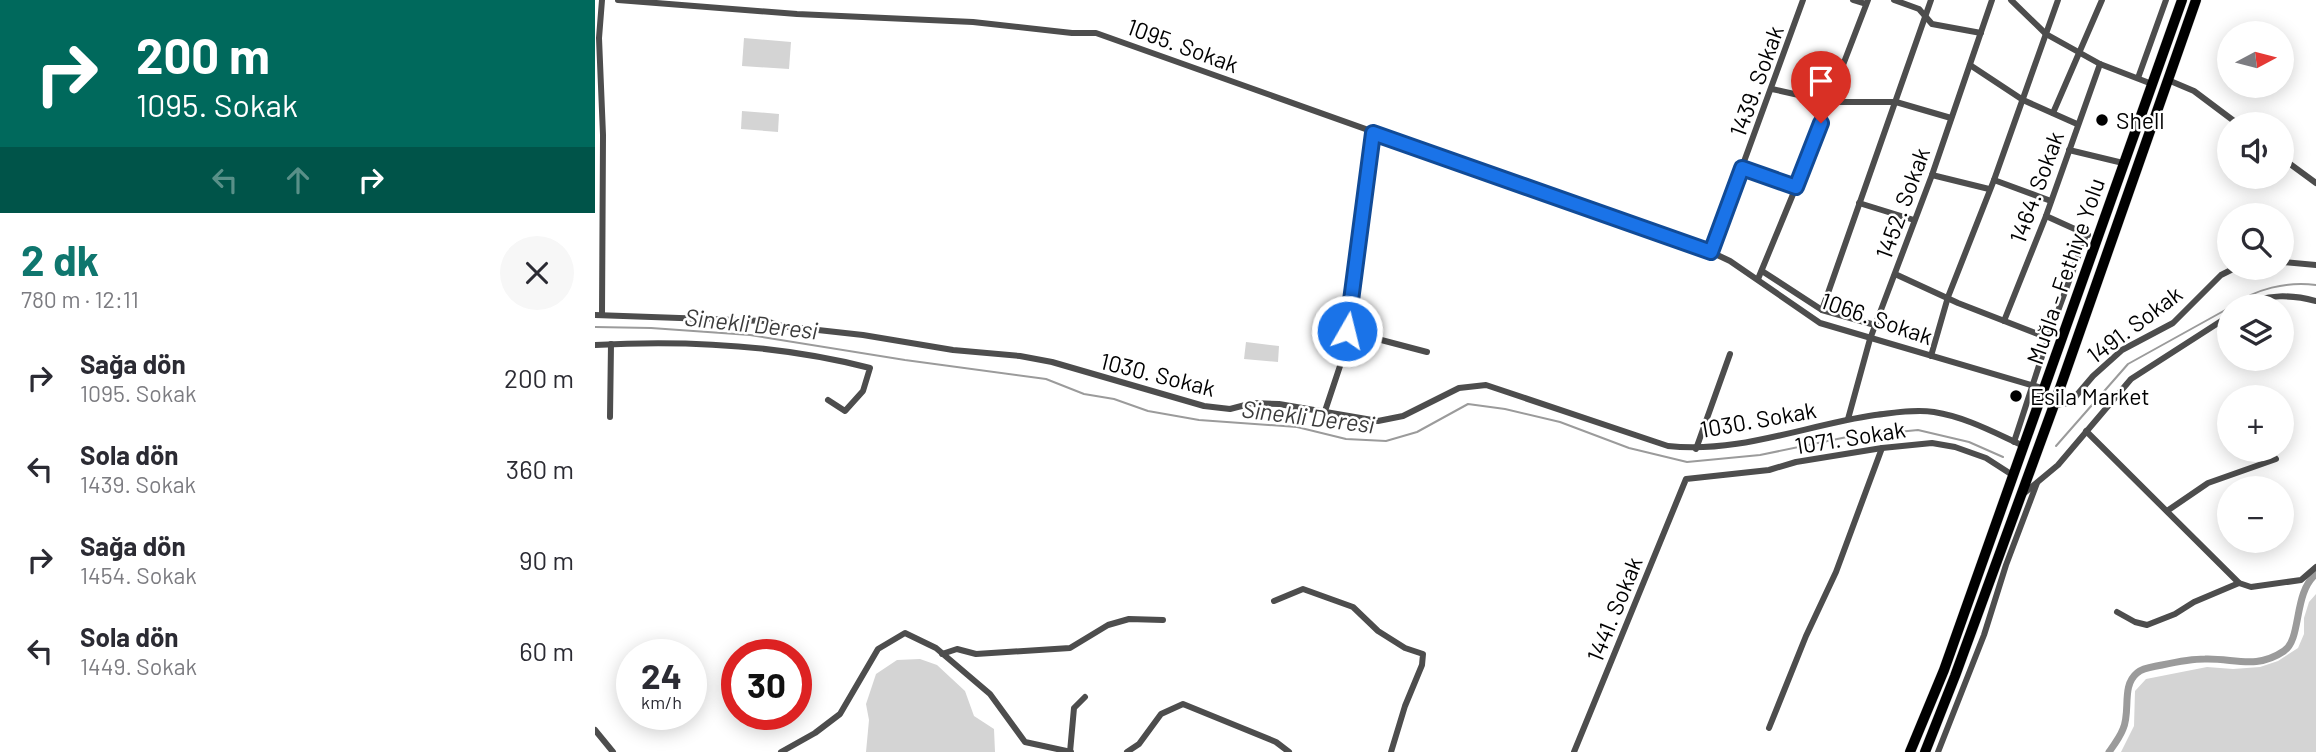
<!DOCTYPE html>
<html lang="tr">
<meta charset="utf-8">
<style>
:root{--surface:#fff;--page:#f7f7f7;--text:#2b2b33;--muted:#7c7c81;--accent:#0f766e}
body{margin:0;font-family:Barlow,sans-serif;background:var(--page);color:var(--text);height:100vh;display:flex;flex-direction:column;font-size:26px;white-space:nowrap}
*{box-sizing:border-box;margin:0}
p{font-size:23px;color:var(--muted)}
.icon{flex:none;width:38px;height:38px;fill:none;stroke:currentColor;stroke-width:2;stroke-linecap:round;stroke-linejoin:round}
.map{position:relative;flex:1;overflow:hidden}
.details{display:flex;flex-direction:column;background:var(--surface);width:595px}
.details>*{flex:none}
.banner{background:#00695c;color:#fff;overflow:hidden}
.needle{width:46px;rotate:83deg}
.tools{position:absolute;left:1622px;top:21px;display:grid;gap:14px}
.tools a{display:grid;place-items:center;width:77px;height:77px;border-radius:50%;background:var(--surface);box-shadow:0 4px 18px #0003;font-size:35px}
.speed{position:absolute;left:21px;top:639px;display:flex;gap:14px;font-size:35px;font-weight:700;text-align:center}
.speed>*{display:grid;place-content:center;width:91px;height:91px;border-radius:50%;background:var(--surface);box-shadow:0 4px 18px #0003;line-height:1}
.speed small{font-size:18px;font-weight:400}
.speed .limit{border:10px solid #d22;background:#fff;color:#111}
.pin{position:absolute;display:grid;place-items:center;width:60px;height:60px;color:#fff;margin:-72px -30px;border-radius:50% 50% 50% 0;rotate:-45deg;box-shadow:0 0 7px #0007}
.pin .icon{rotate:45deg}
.me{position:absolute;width:77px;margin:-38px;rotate:8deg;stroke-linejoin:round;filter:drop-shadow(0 0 5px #0008)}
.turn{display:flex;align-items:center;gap:24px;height:147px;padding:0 21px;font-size:32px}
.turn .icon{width:91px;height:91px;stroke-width:2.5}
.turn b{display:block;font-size:49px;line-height:60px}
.lanes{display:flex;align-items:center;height:66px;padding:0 21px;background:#0003;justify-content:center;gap:35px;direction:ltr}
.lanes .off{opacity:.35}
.round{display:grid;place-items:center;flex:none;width:74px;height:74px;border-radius:37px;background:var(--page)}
.overview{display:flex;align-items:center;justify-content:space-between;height:119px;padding:0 21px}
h1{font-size:42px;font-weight:700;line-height:52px;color:var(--accent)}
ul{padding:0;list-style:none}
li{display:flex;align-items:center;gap:21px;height:91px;padding:0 21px}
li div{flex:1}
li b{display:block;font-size:26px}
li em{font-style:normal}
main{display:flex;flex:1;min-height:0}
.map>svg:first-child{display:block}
.green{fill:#d4d4d4}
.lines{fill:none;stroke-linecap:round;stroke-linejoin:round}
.stream{stroke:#9b9b9b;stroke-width:2}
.canal{stroke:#9b9b9b;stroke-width:7}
.highway-casing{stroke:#dbdbdb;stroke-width:11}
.minor{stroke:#4d4d4d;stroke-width:6}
.highway{stroke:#000;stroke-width:10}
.route-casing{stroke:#114b97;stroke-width:18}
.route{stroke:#1a73e8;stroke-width:12}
.poi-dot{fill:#000;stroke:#fff;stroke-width:2.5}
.labels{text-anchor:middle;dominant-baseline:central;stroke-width:5;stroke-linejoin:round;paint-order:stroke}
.street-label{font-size:23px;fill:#000;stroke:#fff}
.poi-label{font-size:23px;fill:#000;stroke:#fff;text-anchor:start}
.water-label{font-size:24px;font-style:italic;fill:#3c3c3c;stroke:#fff}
</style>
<main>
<section class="details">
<div class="banner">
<div class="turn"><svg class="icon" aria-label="right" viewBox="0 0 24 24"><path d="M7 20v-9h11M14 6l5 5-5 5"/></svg><div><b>200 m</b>1095. Sokak</div></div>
<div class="lanes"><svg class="icon off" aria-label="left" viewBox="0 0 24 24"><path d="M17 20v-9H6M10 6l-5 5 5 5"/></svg><svg class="icon off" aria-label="ahead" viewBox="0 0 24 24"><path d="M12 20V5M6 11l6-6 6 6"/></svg><svg class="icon" aria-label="right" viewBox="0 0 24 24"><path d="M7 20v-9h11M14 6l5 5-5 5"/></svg></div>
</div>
<div class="overview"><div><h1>2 dk</h1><p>780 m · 12:11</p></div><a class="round"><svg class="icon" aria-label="close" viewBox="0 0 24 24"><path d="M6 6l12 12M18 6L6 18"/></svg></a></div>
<ul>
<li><svg class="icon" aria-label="right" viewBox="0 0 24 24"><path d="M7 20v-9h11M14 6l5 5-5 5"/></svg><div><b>Sağa dön</b><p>1095. Sokak</p></div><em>200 m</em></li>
<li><svg class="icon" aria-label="left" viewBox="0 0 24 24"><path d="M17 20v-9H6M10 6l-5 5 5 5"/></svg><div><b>Sola dön</b><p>1439. Sokak</p></div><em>360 m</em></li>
<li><svg class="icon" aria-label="right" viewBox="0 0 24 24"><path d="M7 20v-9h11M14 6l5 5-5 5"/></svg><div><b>Sağa dön</b><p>1454. Sokak</p></div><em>90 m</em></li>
<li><svg class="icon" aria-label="left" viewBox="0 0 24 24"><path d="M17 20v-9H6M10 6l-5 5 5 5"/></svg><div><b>Sola dön</b><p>1449. Sokak</p></div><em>60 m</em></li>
</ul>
</section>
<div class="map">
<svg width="1721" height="752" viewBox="0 0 1721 752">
<rect width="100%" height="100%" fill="#fff"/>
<g class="green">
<path d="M149 38 196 42 194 69 147 66Z"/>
<path d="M147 111 184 114 183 132 146 129Z"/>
<path d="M651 342 684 346 683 362 649 359Z"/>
<path d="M1721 594V752H1526L1539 726 1540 691 1551 679 1612 667 1638 669 1665 667 1683 661 1703 648 1709 634V618L1714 602Z"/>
<path d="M325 659 342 665 370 691 379 716 399 729 400 752H271L274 720 271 704 281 674 302 660Z"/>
</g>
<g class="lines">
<g class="stream">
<path d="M1637 306C1660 289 1692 281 1721 285"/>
<path d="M0 327 56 328 155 335 310 360 451 379 489 394 519 399 553 411 604 420 702 427 751 439 791 441 822 432 873 404 910 409 965 422 1034 448 1092 462 1165 455 1252 437 1323 430 1374 442 1408 457"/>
<path d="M1461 446 1533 364 1634 308"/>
</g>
<path class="canal" d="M1514 752C1519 745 1525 737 1528 729 1536 712 1526 686 1542 673 1549 667 1559 667 1567 665 1581 662 1596 659 1610 659 1639 658 1661 670 1689 651 1707 639 1698 593 1721 574"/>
<g class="highway-casing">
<g id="highway">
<path d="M1315 752 1349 670 1587 0"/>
<path d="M1330 752 1360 676 1459 405 1601 0"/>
</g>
</g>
<g class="minor">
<path d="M7 0 4 38 8 135 7 315"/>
<path d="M23 0 202 14 378 22 477 33H501L1116 252 1135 261 1225 323 1450 389"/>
<path d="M1258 0 1271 4"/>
<path d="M1299 0 1324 9 1337 24 1386 33"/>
<path d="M1416 0 1451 34 1505 64 1557 84"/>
<path d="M1375 65 1428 100 1482 124"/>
<path d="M1543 78 1571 0"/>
<path d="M1573 80 1599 91 1643 124"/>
<path d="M1177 89 1235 102H1301L1356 118"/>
<path d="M1458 113 1507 0"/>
<path d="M1474 150 1528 163"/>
<path d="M1687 158 1721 183"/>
<path d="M1148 168 1201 187"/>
<path d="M1337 175 1394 189"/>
<path d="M1399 180 1456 201"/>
<path d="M1264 203 1319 220"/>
<path d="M1451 216 1493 235"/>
<path d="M1116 252 1208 0"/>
<path d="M1687 262 1721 265"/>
<path d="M1167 271 1227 310 1280 325"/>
<path d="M1300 274 1363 303 1453 338"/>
<path d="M1163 279 1201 187 1273 0"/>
<path d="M1650 306C1669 293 1699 295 1721 301"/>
<path d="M1227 310 1336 0"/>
<path d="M0 315 170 321 187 326 268 335 358 350 425 356 457 362 609 406 635 409 658 403 684 404 783 421 808 416 864 388 891 385 1073 446C1143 454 1211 425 1280 415 1299 413 1319 409 1339 412 1371 417 1400 433 1429 446"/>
<path d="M1409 321 1451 216 1505 64"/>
<path d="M752 331 832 352"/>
<path d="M0 345C92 340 186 345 275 368L268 391 250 411 233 400"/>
<path d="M1336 356 1353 297 1399 180 1463 0"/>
<path d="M1459 405 1475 403 1498 376 1527 350 1578 323 1626 275 1640 268"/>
<path d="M730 411 745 366 752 331 778 133"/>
<path d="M15 417 16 344"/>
<path d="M1253 419 1275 339 1337 175 1397 0"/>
<path d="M1491 431 1644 583 1656 587 1706 580 1721 567"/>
<path d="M1419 442 1453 338 1491 235"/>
<path d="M1101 449 1135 354"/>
<path d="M1427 495 1463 465 1536 379 1634 316"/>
<path d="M1572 511 1613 483 1681 459 1673 450"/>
<path d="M679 601 708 589 758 607 783 631 810 648 828 654 827 665 810 706 796 752"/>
<path d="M1522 612 1540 622 1552 625 1580 614 1599 602 1644 583"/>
<path d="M347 654 362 649 381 654 475 648 513 625 534 619 568 620"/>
<path d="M1174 728 1211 636 1241 572 1287 448"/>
<path d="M0 730 18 752"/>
<path d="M186 752 220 733 245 714 283 649 310 633 341 648 395 694 430 742 476 752"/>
<path d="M475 752 479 708 490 697"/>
<path d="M532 752 544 744 566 714 588 704 681 742 694 752"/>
<path d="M979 752 1091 479 1174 470 1201 462 1287 448 1337 443 1360 447 1391 458 1419 476"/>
<path d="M1343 752 1389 635 1411 565 1442 483"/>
</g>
<use href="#highway" class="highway"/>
</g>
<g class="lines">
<g class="route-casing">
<path id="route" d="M752 331 778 133 1116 252 1147 168 1201 187 1226 123"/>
</g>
<use href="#route" class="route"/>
</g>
<g class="poi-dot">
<circle cx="1507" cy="120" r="7"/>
<circle cx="1421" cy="396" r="7"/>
</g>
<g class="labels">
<g class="street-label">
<text transform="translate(588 45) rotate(20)">1095. Sokak</text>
<text transform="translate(1161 81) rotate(-70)">1439. Sokak</text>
<text transform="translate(1441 187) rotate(-70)">1464. Sokak</text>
<text transform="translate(1307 203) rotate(-70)">1452. Sokak</text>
<text transform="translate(1470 271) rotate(-71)">Muğla - Fethiye Yolu</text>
<text transform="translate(1282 318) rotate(19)">1066. Sokak</text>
<text transform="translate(1539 324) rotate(-37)">1491. Sokak</text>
<text transform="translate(563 374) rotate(14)">1030. Sokak</text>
<text transform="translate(1163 419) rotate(-10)">1030. Sokak</text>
<text transform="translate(1255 437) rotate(-9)">1071. Sokak</text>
<text transform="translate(1019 609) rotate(-68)">1441. Sokak</text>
</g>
<g class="poi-label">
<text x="1521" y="120">Shell</text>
<text x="1435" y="396">Esila Market</text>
</g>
<g class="water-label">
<text transform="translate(156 323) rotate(6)">Sinekli Deresi</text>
<text transform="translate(713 416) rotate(7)">Sinekli Deresi</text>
</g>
</g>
</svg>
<div class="tools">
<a><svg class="needle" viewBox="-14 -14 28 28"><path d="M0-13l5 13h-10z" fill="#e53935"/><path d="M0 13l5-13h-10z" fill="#7c7c81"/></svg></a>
<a><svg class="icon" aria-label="sound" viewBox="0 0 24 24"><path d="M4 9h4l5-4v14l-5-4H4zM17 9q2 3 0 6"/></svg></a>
<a><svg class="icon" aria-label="search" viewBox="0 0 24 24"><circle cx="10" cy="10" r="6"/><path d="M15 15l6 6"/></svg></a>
<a><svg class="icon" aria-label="layers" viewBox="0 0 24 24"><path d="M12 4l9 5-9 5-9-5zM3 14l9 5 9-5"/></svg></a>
<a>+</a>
<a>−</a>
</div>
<div class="speed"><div>24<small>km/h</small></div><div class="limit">30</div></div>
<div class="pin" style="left:1226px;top:123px;background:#d93025"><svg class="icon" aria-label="arrive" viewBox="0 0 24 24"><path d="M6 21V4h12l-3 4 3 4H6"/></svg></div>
<svg class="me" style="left:752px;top:331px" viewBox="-20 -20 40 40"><circle r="17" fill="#1a73e8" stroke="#fff" stroke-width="3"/><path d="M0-11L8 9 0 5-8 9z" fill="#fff"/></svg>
</div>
</main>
